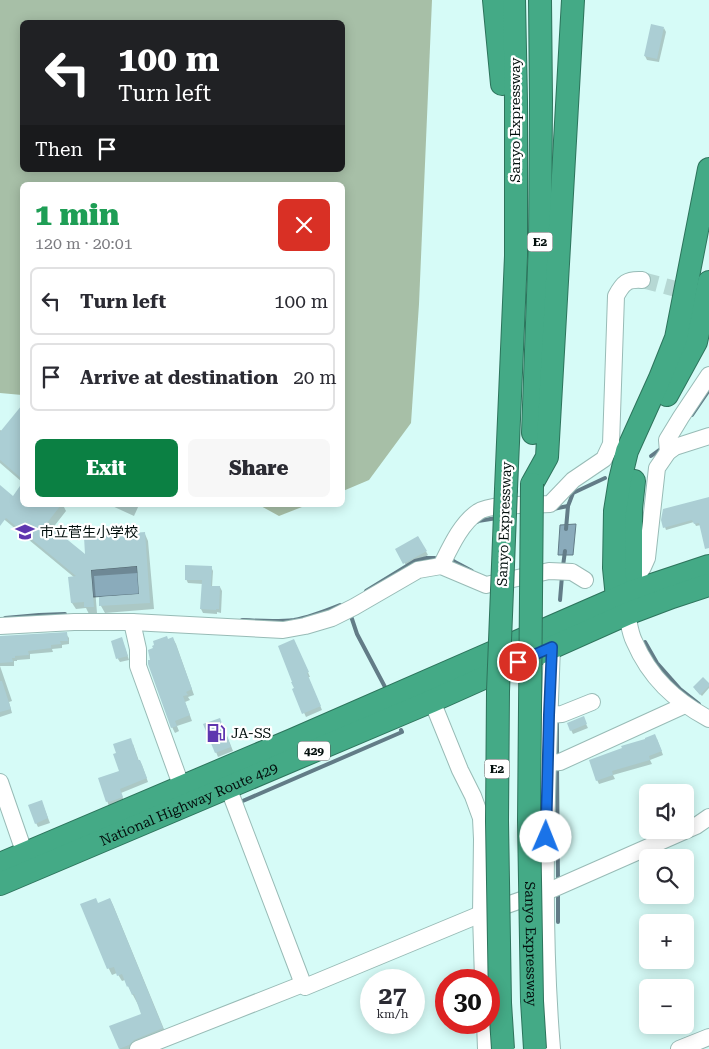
<!DOCTYPE html>
<meta charset="utf-8">
<style>
:root{--surface:#fff;--page:#f7f7f7;--text:#2b2b33;--muted:#7c7c81;--line:#e1e1e2;--accent:#0b8043}
body{margin:0;font-family:"Roboto Serif","Noto Sans JP",serif;background:var(--page);color:var(--text);height:100vh;display:flex;flex-direction:column;font-size:19px;white-space:nowrap}
*{box-sizing:border-box;margin:0}
p{font-size:16px;color:var(--muted)}
.icon{flex:none;width:28px;height:28px;fill:none;stroke:currentColor;stroke-width:2;stroke-linecap:round;stroke-linejoin:round}
.map{position:relative;flex:1;overflow:hidden}
.details{position:absolute;left:20px;top:182px;width:325px;height:325px;display:flex;flex-direction:column;background:var(--surface);border-radius:8px;box-shadow:0 2px 12px #0003}
.details>*{flex:none}
.top-card{position:absolute;left:20px;top:20px;width:325px;height:152px;border-radius:8px;box-shadow:0 2px 12px #0003;background:#202124;color:#fff;overflow:hidden}
.fabs{position:absolute;left:639px;top:784px;display:grid;gap:10px}
.fabs a{display:grid;place-items:center;width:55px;height:55px;border-radius:8px;background:var(--surface);box-shadow:0 2px 12px #0003;font-size:25px}
.speed{position:absolute;left:360px;top:969px;display:flex;gap:10px;font-size:25px;font-weight:700;text-align:center}
.speed>*{display:grid;place-content:center;width:65px;height:65px;border-radius:50%;background:var(--surface);box-shadow:0 2px 12px #0003;line-height:1}
.speed small{font-size:12px;font-weight:400}
.speed .limit{border:8px solid #d22;background:#fff;color:#111}
.pin{position:absolute;display:grid;place-items:center;width:42px;height:42px;color:#fff;margin:-21px;border:2px solid #fff;border-radius:50%;box-shadow:0 1px 5px #0007}
.me{position:absolute;width:55px;margin:-28px;rotate:1deg;stroke-linejoin:round;filter:drop-shadow(0 0 4px #0008)}
.turn{display:flex;align-items:center;gap:18px;height:105px;padding:0 15px;font-size:22px}
.turn .icon{width:65px;height:65px;stroke-width:2.5}
.turn b{display:block;font-size:35px;line-height:42px}
.then{display:flex;align-items:center;height:48px;padding:0 15px;background:#0003;gap:10px;font-size:19px}
.round{display:grid;place-items:center;flex:none;width:52px;height:52px;border-radius:8px;background:var(--page)}
.summary{display:flex;align-items:center;justify-content:space-between;height:85px;padding:0 15px}
h1{font-size:30px;font-weight:800;line-height:38px;color:#1e9e55}
.action{display:flex;gap:10px;margin-top:auto;padding:10px 15px}
.action a{flex:1;height:58px;border-radius:8px;background:var(--accent);color:#fff;font-size:20px;font-weight:800;line-height:58px;text-align:center}
.action a+a{background:var(--page);color:var(--text)}
ul{padding:0;list-style:none}
li{display:flex;align-items:center;gap:15px;height:68px;margin:0 10px 8px;padding:0 5px;border:2px solid var(--line);border-radius:8px}
li div{flex:1}
li b{display:block;font-size:19px}
li em{font-style:normal}
.map>svg:first-child{display:block}
.forest{fill:#a7bfa7;fill-rule:evenodd}
.water{fill:#8aabbb;stroke:#627c87}
.shadow{fill:#0003}
.lines{fill:none;stroke-linecap:round;stroke-linejoin:round}
.stream{stroke:#627c87;stroke-width:4}
.building{fill:#abced4}
.minor-tunnel{stroke:#b6d8d4;stroke-width:16;stroke-dasharray:16 8;stroke-linecap:butt}
.minor-casing{stroke:#98bbb6;stroke-width:18}
.highway-casing{stroke:#2d745c;stroke-width:24}
.minor{stroke:#fff;stroke-width:16}
.highway{stroke:#44aa86;stroke-width:22}
.highway-bridge-casing{stroke:#2d745c;stroke-width:24;stroke-linecap:butt}
.highway-bridge{stroke:#44aa86;stroke-width:22}
.route-casing{stroke:#114b97;stroke-width:12}
.route{stroke:#1a73e8;stroke-width:9}
.labels{text-anchor:middle;dominant-baseline:central;stroke-width:4.5;stroke-linejoin:round;paint-order:stroke}
.shield{fill:#fff;stroke:#4f5756;stroke-width:1}
.shield-label{font-size:12px;font-weight:bold;fill:#030f0d}
.street-label{font-size:14px;fill:#030f0d;stroke:#fff}
.poi-label{font-size:14px;fill:#030f0d;stroke:#fff;text-anchor:start}
</style>
<div class="map">
<svg width="709" height="1049" viewBox="0 0 709 1049">
<rect width="100%" height="100%" fill="#d6fbf7"/>
<g class="forest">
<path d="M0 0H432L419 304 411 423 369 480 343 491 342 185H22V395L0 393ZM22 22H342V170H22Z"/>
<path d="M259 505H307L279 516Z"/>
</g>
<g class="water">
<path d="M576 524 573 555H558L560 525Z"/>
<path d="M137 566 139 594 93 597 91 570Z"/>
</g>
<g class="shadow">
<path d="M664 28 666 32 659 62 647 60 645 56Z"/>
<path d="M22 407V482L0 463V430L2 431Z"/>
<path d="M22 485V505H63L66 511 52 529 86 557 145 534 148 541 154 609 105 613 101 606 100 598 140 595 138 573 94 576 97 613 89 614 86 608 76 609 72 603 75 578 0 516V487L13 497Z"/>
<path d="M709 498V545L701 525 696 526 694 522 666 530 665 527Z"/>
<path d="M110 505H139L134 516Z"/>
<path d="M418 537 428 555 407 567 397 549Z"/>
<path d="M211 567 213 571 212 587H220L222 591 221 613 217 612V614L203 613 201 609 203 584 188 583 186 579Z"/>
<path d="M66 634 69 638V644L62 645V648L52 649 53 652 30 654V659L17 660V661H14V666H0L12 701 9 702 12 713 0 717V637Z"/>
<path d="M122 639 129 660 120 662 118 659Z"/>
<path d="M173 639 176 644 194 695 188 697 190 700 185 702 192 721 177 726 179 731 175 733 172 727 168 641Z"/>
<path d="M296 645 310 677H308L322 710 306 717 293 689 295 688Z"/>
<path d="M709 685V688L702 696 695 689Z"/>
<path d="M585 722 588 728 573 734 571 730Z"/>
<path d="M222 723 233 751 218 757 205 725Z"/>
<path d="M657 739 663 755 650 760 652 764 613 775 615 779 599 784 597 780 647 740Z"/>
<path d="M133 744 139 761H140L142 765 148 782 121 793 124 801 109 806 99 779 120 772Z"/>
<path d="M43 805 50 823 38 827 36 823Z"/>
<path d="M110 899 113 905 166 1034 134 1049H120L111 1027 143 1014 125 980 122 981 117 973 112 975 109 969 82 905 98 904Z"/>
</g>
<g class="lines">
<g class="stream">
<path d="M692 415 709 390"/>
<path d="M651 456 662 448"/>
<path d="M553 509 568 506 573 493 605 478"/>
<path d="M477 522 478 521 497 518"/>
<path d="M566 529 568 506"/>
<path d="M451 559 455 562 472 571"/>
<path d="M563 566 565 551"/>
<path d="M366 591 415 561 427 558H435"/>
<path d="M560 600 562 576"/>
<path d="M350 613 357 634 385 687"/>
<path d="M5 618 39 615 65 614"/>
<path d="M242 620C260 621 277 622 294 620 310 617 325 611 340 605"/>
<path d="M645 642 657 663 680 689 699 704"/>
<path d="M557 719V757"/>
<path d="M557 766 558 882"/>
<path d="M238 803 402 732 401 730"/>
<path d="M558 891V922"/>
</g>
</g>
<g class="building">
<path d="M651 24 664 27 657 59 644 56Z"/>
<path d="M22 405V479L0 460V432Z"/>
<path d="M22 483V505H61L47 523 85 554 84 537 145 532 150 603 99 606V597L139 594 137 566 91 570 94 607H84V602L71 603 68 577 76 576 6 518 0 526V485L13 496Z"/>
<path d="M709 497V548L705 549 699 523 694 524 692 520 663 528 661 520 663 509Z"/>
<path d="M418 536 427 551 403 564 395 549Z"/>
<path d="M185 565 212 566 211 586H220L219 609H216V610L200 609 202 580H185Z"/>
<path d="M67 632 68 641H60L61 644 51 645V648L28 651 29 655 15 656V658H12L13 662 0 663V636Z"/>
<path d="M167 636 168 639 173 637 192 689 186 692 188 695 183 696 190 715 175 721 177 726 171 728 148 664V660H150L148 650 153 648 152 646 154 645 153 641Z"/>
<path d="M122 637 128 656 116 659 111 641Z"/>
<path d="M294 639 309 672 307 673 321 706 302 714 292 689 294 688 291 682H292L278 646Z"/>
<path d="M703 677 709 683V686L700 695 693 687Z"/>
<path d="M0 681H2L11 709 0 712Z"/>
<path d="M584 716 587 724 570 731 567 723Z"/>
<path d="M220 718 231 747 215 753 203 724Z"/>
<path d="M655 734 662 751 649 756 650 760 612 771 613 775 596 781 589 760 622 748 621 746 645 739V738Z"/>
<path d="M131 738 138 760H140L147 778 120 789 123 797 109 802V801L106 802 98 778 119 771 113 754 116 753 113 744Z"/>
<path d="M42 800 48 818 35 824 28 805Z"/>
<path d="M96 898 98 903 110 898 163 1028 134 1040 129 1045 119 1049 109 1026 141 1014 134 994 132 995 128 986 127 987 122 974 117 976 114 967 107 969 80 904Z"/>
</g>
<g class="lines">
<path class="minor-tunnel" d="M642 280 695 294"/>
<g class="minor-casing">
<g id="minor">
<path d="M668 452 667 440 681 417 709 375"/>
<path d="M441 566C450 548 461 523 478 512 491 503 533 505 550 504L573 480 604 459 611 444 616 296C623 283 627 279 642 280"/>
<path d="M631 585 643 567 647 558 657 468 668 452 675 447 709 436"/>
<path d="M627 614C629 623 630 633 634 641 650 678 674 700 709 719"/>
<path d="M132 622 138 649V666L185 796"/>
<path d="M0 626 74 622H132L283 630 305 626 332 618 354 607 418 570 441 566 486 585 549 571 572 572 585 580"/>
<path d="M432 701 460 770 473 796 481 818 482 839 481 914 483 980"/>
<path d="M549 715 562 714 592 702"/>
<path d="M548 763 560 762 685 705"/>
<path d="M0 782 28 863"/>
<path d="M228 787 303 984"/>
<path d="M485 1022 486 1049"/>
<path d="M138 1049 303 984 305 987 481 914 553 889 696 826 709 817"/>
<path d="M552 1049C541 916 547 781 552 647"/>
<path d="M679 1049 709 1037"/>
</g>
</g>
<g class="highway-casing">
<g id="highway">
<path d="M494 0 502 84"/>
<path d="M667 395 696 342 709 282"/>
<path d="M533 433 540 240 541 100 540 0"/>
<path d="M532 484 547 457 573 0"/>
<path d="M506 489 516 256V101L514 0"/>
<path d="M629 606 631 592V509L634 481"/>
<path d="M625 611 617 598 614 568 615 511 620 480 627 451 660 378 676 338 709 169"/>
<path d="M0 864 292 740 631 592 709 566"/>
<path id="s1" d="M0 884 432 701 627 614 672 597 709 585"/>
</g>
</g>
<use href="#minor" class="minor"/>
<use href="#highway" class="highway"/>
<g class="highway-bridge-casing">
<g id="highway-bridge">
<path id="s2" d="M532 484 529 820 532 1001 535 1049"/>
<path d="M503 1049 500 1003 497 821 498 691 506 489"/>
</g>
</g>
<use href="#highway-bridge" class="highway-bridge"/>
</g>
<g class="lines">
<g class="route-casing">
<path id="route" d="M518 662 552 647 549 715 546 837"/>
</g>
<use href="#route" class="route"/>
</g>
<defs>
<g id="school-bare" transform="scale(1.5)"><path d="M0-5L7-2L0 1L-7-2ZM-4 1L0 2.5L4 1V4Q0 6-4 4Z" fill="#5e37af" stroke="#fff" stroke-width="2.5" paint-order="stroke"/></g>
<g id="fuel-bare" transform="scale(1.5)"><path d="M-5.5-6h7V0h2V4h1.3V-2.5L3-4.5l.8-.8L6-3V5H2.5V1h-1V6h-7ZM-4.2-4.7v3.2H.2V-4.7Z" fill="#5e37af" stroke="#fff" stroke-width="2.5" paint-order="stroke"/></g>
</defs>
<g fill-rule="evenodd">
<use href="#school-bare" x="25" y="532"/>
<use href="#fuel-bare" x="216" y="733"/>
</g>
<g class="labels">
<g class="shield">
<rect x="527.5" y="232.5" width="25" height="19" rx="4"/>
<rect x="298" y="741.5" width="32" height="19" rx="4"/>
<rect x="484.5" y="759.5" width="25" height="19" rx="4"/>
</g>
<g class="shield-label">
<text x="540" y="242">E2</text>
<text x="314" y="751">429</text>
<text x="497" y="769">E2</text>
</g>
<g class="street-label">
<text transform="translate(515 120) rotate(-90)">Sanyo Expressway</text>
<text transform="translate(504 524) rotate(-88)">Sanyo Expressway</text>
<text stroke="none"><textPath href="#s1" startOffset="205">National Highway Route 429</textPath></text>
<text stroke="none"><textPath href="#s2" startOffset="460">Sanyo Expressway</textPath></text>
</g>
<g class="poi-label">
<text x="40" y="532">市立菅生小学校</text>
<text x="231" y="733">JA-SS</text>
</g>
</g>
</svg>
<div class="fabs">
<a><svg class="icon" aria-label="sound" viewBox="0 0 24 24"><path d="M4 9h4l5-4v14l-5-4H4zM17 9q2 3 0 6"/></svg></a>
<a><svg class="icon" aria-label="search" viewBox="0 0 24 24"><circle cx="10" cy="10" r="6"/><path d="M15 15l6 6"/></svg></a>
<a>+</a>
<a>−</a>
</div>
<div class="speed"><div>27<small>km/h</small></div><div class="limit">30</div></div>
<div class="pin" style="left:518px;top:662px;background:#d93025"><svg class="icon" aria-label="arrive" viewBox="0 0 24 24"><path d="M6 21V4h12l-3 4 3 4H6"/></svg></div>
<svg class="me" style="left:546px;top:837px" viewBox="-20 -20 40 40"><circle r="19" fill="#fff"/><path d="M0-13L10 11 0 6-10 11z" fill="#1a73e8"/></svg>
<div class="top-card">
<div class="turn"><svg class="icon" aria-label="left" viewBox="0 0 24 24"><path d="M17 20v-9H6M10 6l-5 5 5 5"/></svg><div><b>100 m</b>Turn left</div></div>
<div class="then">Then<svg class="icon" aria-label="arrive" viewBox="0 0 24 24"><path d="M6 21V4h12l-3 4 3 4H6"/></svg></div>
</div>
<section class="details">
<div class="summary"><div><h1>1 min</h1><p>120 m · 20:01</p></div><a class="round" style="background:#d93025;color:#fff"><svg class="icon" aria-label="close" viewBox="0 0 24 24"><path d="M6 6l12 12M18 6L6 18"/></svg></a></div>
<ul>
<li><svg class="icon" aria-label="left" viewBox="0 0 24 24"><path d="M17 20v-9H6M10 6l-5 5 5 5"/></svg><div><b>Turn left</b></div><em>100 m</em></li>
<li><svg class="icon" aria-label="arrive" viewBox="0 0 24 24"><path d="M6 21V4h12l-3 4 3 4H6"/></svg><div><b>Arrive at destination</b></div><em>20 m</em></li>
</ul>
<div class="action"><a>Exit</a><a>Share</a></div>
</section>
</div>
